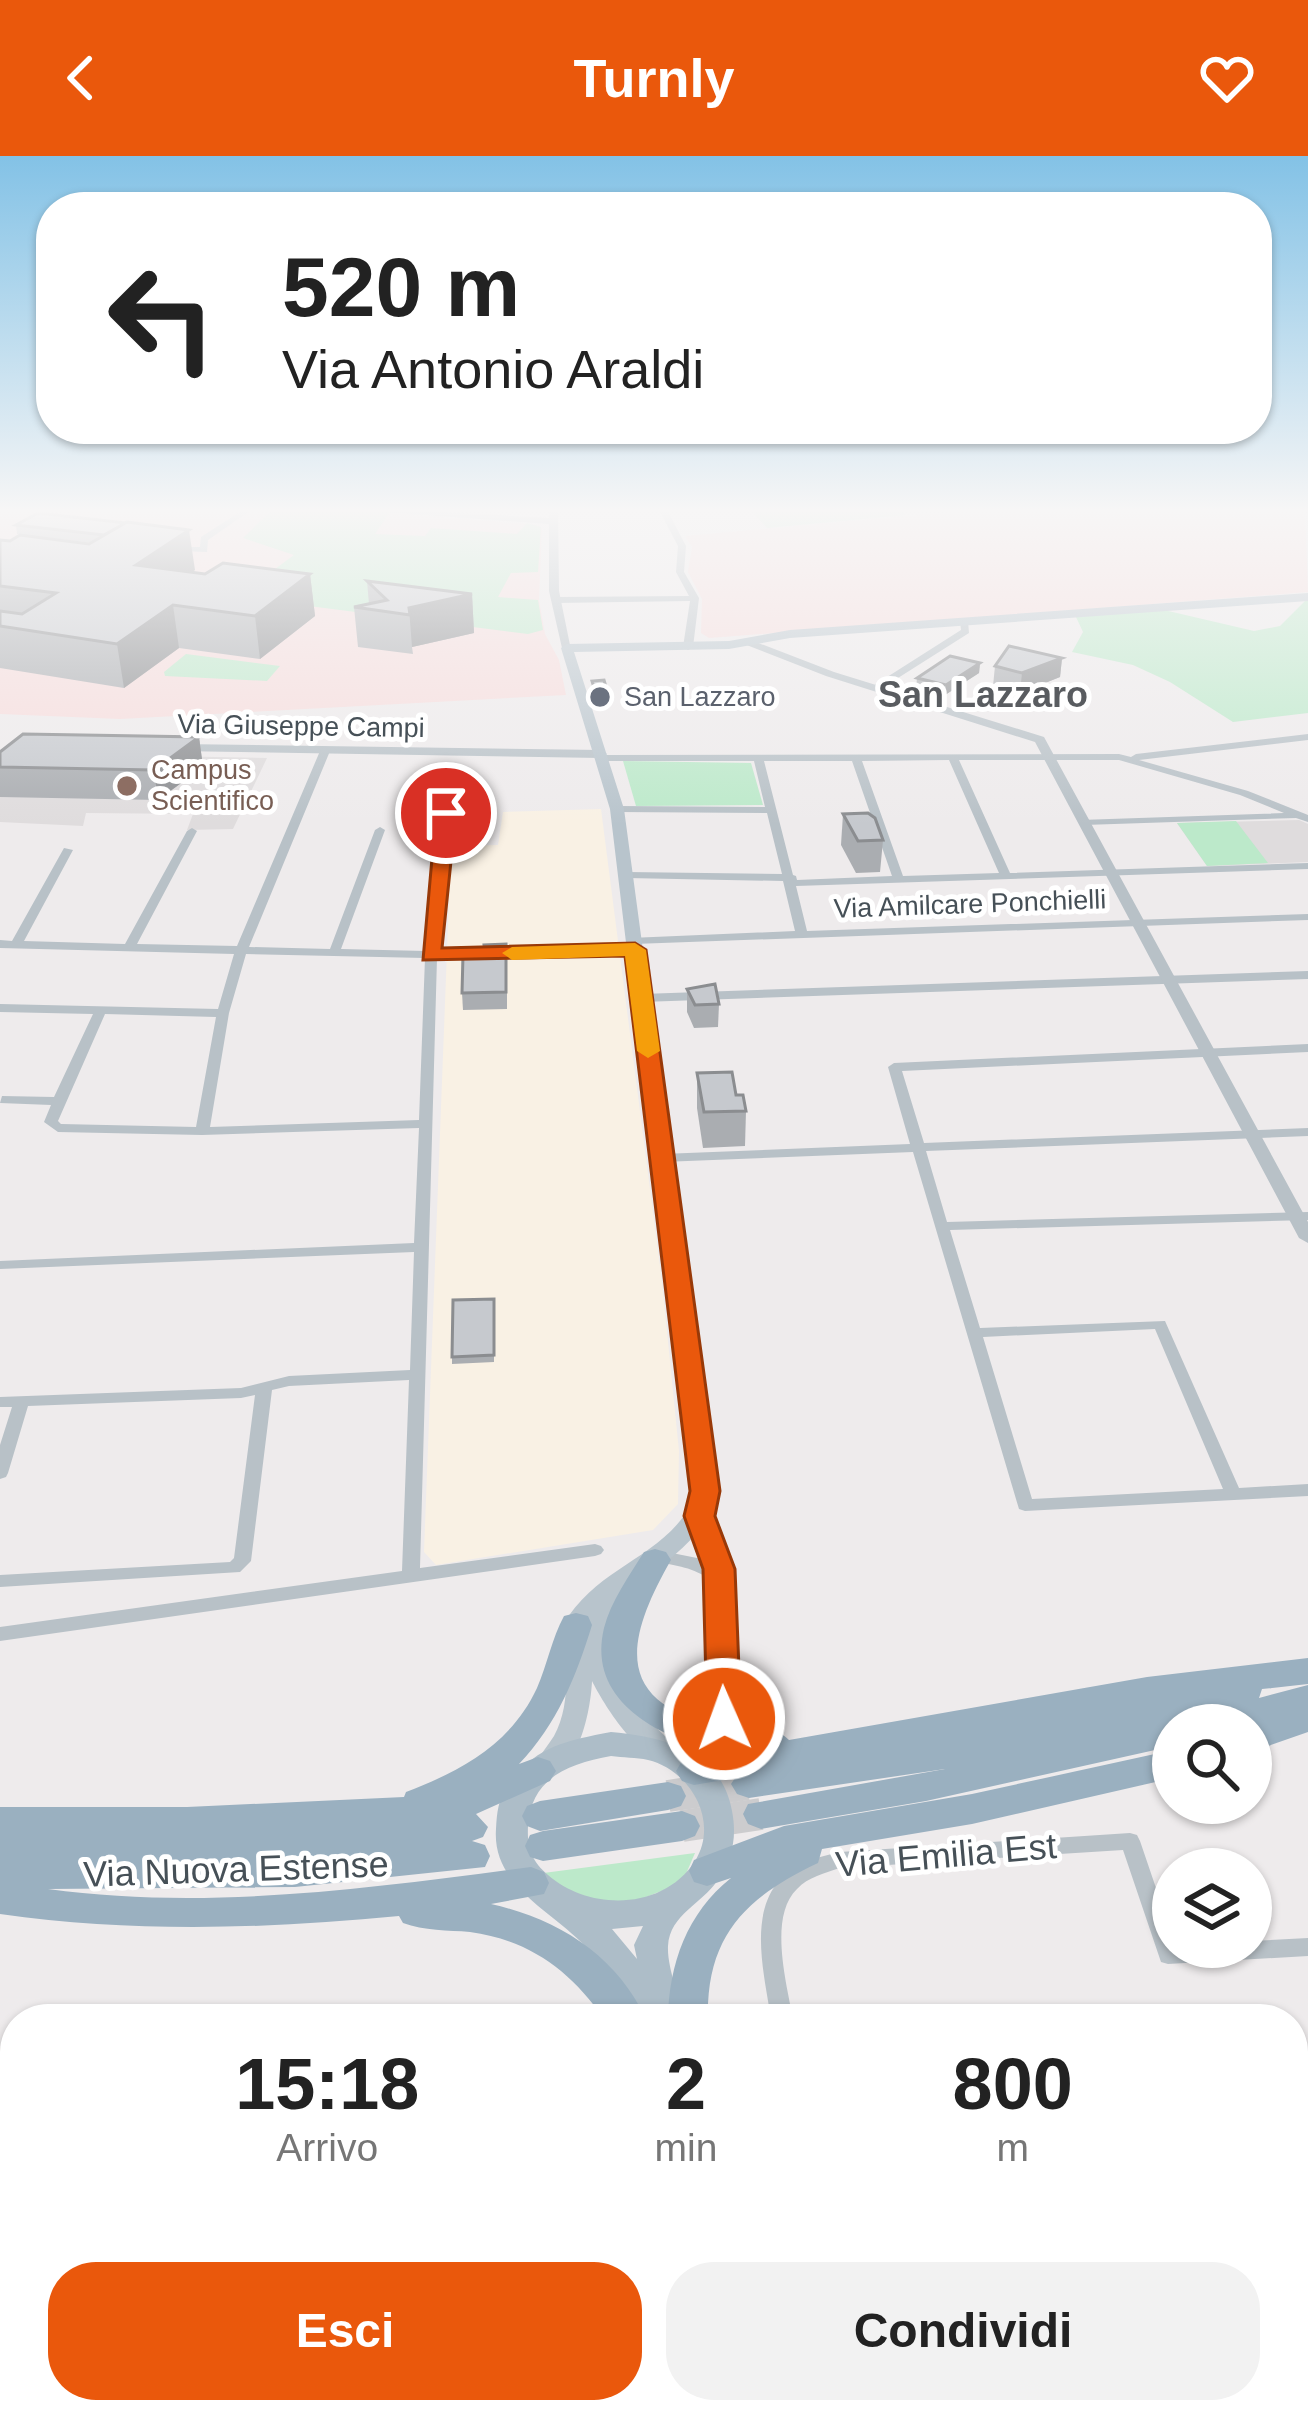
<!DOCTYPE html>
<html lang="it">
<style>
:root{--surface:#fff;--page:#f2f2f2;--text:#222;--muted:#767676;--accent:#ea580c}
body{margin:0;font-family:Arial,sans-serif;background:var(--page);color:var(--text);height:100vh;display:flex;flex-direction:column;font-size:45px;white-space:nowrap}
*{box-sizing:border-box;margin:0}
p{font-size:39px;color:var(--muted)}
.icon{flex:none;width:66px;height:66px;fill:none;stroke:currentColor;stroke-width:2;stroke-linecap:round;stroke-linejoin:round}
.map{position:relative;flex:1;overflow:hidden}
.drawer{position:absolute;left:0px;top:1848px;width:1308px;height:420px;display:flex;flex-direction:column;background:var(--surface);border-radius:48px 48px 0 0;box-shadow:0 3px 9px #0004}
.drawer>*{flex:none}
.guide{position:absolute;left:36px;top:36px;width:1236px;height:252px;border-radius:48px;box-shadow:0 3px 9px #0004;background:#fff;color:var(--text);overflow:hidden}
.fabs{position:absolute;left:1152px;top:1548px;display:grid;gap:24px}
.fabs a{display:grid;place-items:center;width:120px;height:120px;border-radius:50%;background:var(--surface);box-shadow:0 3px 9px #0004;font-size:60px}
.pin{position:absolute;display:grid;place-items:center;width:102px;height:102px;color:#fff;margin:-51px;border:6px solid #fff;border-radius:50%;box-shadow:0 3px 12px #0007}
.me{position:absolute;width:132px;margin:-66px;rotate:358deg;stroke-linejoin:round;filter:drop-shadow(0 0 9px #0008)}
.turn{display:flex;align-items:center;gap:42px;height:252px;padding:0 48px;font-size:54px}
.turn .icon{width:156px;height:156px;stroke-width:2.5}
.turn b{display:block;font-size:84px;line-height:102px}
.eta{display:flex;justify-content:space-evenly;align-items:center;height:204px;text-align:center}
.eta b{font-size:72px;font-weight:700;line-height:84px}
.primary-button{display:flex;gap:24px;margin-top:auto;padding:24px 48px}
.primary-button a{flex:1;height:138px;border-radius:48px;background:var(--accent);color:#fff;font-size:48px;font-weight:700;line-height:138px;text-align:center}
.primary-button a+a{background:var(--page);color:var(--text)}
header{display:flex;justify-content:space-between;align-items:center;height:156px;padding:0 48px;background:var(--accent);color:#fff;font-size:54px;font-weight:700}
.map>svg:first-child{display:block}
.commercial{fill:#f9f1e4}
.education{fill:#dfdcdd}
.medical{fill:#f7dcdc}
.green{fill:#bce9ca}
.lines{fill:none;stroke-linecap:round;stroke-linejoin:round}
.trunk-tunnel{stroke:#ccccce;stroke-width:32;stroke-dasharray:32 16;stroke-linecap:butt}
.minor{fill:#b8c1c7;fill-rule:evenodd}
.tertiary{fill:#b8c1c7;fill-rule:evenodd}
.secondary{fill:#b8c4cc;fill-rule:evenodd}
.primary{fill:#adbdc8;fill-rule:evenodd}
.trunk{fill:#9ab0c0;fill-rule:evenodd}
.wall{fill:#aaadb1}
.shaded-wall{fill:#8b8d90}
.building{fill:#c6c9ce;stroke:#8b8d90;stroke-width:3}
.route{fill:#ea580c;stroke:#983908;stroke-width:3}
.slow{fill:#f59e0b}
.worship-dot{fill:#6b7280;stroke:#fff;stroke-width:4.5}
.education-dot{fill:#8d6e63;stroke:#fff;stroke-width:4.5}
.labels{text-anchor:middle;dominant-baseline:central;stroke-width:10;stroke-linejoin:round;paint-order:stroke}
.far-worship-label{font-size:27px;fill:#5b616d;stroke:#fff;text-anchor:start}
.far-street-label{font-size:27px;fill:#465057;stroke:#fff}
.far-education-label{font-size:27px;fill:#785e54;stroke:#fff;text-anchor:start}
.far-district-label{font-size:36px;font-weight:bold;fill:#595c60;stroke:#fff}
.near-street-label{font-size:36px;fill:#465057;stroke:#fff}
</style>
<header><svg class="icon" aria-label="back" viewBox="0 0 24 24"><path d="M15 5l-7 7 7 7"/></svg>Turnly<svg class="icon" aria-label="heart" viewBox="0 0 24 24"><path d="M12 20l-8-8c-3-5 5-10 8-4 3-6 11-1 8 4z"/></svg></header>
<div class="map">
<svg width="1308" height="2268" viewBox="0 0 1308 2268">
<rect width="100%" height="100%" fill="#eeebec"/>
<path class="commercial" d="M601 653 662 1126 679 1295 678 1348 653 1374 436 1409 424 1396 451 690 498 689 503 656Z"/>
<g class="education">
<path d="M0 597 267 602 233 673 187 674 193 658 86 657 83 670 0 666Z"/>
<path d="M1299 664 1308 668V706L1207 710 1177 667Z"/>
</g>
<g class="medical">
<path d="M0 352H50L46 356 59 357 143 352H336L538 369 542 372 539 444 545 478 559 504 566 539 120 563 0 558Z"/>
<path d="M995 352H1305L1308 436 709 482 701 477 702 443 688 416 692 391 685 380Z"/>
</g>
<g class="green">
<path d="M274 352 390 356 375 378 425 380 431 372 517 378 527 367 541 371 538 416 511 417 498 441 538 444 543 474 528 478 230 440 248 411 275 413 294 399 243 382Z"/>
<path d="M749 352H900L906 359 767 372Z"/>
<path d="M1308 442V557L1233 566 1170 526 1133 509 1072 496 1083 476 1076 461 1164 454 1254 475 1280 470Z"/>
<path d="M186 498 280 510 267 525 165 520 164 516Z"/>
<path d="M623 605 751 607 763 649 636 650Z"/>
<path d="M1236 665 1268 707 1207 710 1177 667Z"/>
<path d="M695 1697 682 1727 610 1755 536 1718Z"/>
</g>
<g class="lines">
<g class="trunk-tunnel">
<path d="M668 1640 749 1628"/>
<path d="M682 1670 761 1658"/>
</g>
<g class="minor">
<path d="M246 352H254L208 384 207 396 179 395 175 393 179 391H200L201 381Z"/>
<path d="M658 352H666L686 390 684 416 699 442 693 491 688 494 683 491 690 445 555 447 551 444 555 441 689 440 676 416 678 390Z"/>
<path d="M931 352H939L941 355 934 357Z"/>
<path d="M964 462 968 465 969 477 879 534H873V530L961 474 960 465Z"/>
<path d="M1308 578V584L1139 604 1248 635 1308 659V666L1296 662 1084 669 1079 666 1080 664 1284 657 1240 639 1119 604H959L1010 717 1308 707V713L796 730 807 775 1308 758V764L634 788 628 784 630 782 795 775 783 725 627 722 621 719 627 716 782 718 767 657 617 656 612 653 617 650 765 651 754 605H602L597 602 602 599 1119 598 1131 601 1136 598ZM949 604 999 717 903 720 862 605ZM764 605H852L892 720 797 724 796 720 793 719Z"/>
<path d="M325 592 330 595 249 791 330 793 375 674 380 671 385 674 341 793 425 795 441 657 446 654 451 657 437 795 635 790 641 794 635 798 437 802 420 1412 595 1388 601 1390 604 1394 601 1398 595 1400 0 1485V1471L402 1415 409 1224 289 1230 272 1234 251 1405 240 1416 0 1431V1419L230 1406 234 1402 255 1239 241 1242 28 1250 8 1317 6 1321 0 1323V1289L12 1251H0V1241L241 1232 289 1220 410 1214 414 1096 0 1113V1105L414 1087 419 972 202 979 58 976 44 966 51 949 0 947 2 940 54 941 93 858 0 856V848L218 853 234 798 0 792V784L12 785 64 692 73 694 24 785 125 788 187 675 192 672 197 675 137 788 237 790 320 595ZM246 798 425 802 419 964 210 971 229 857ZM105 858 216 861 196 971 61 968 58 965Z"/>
<path d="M1308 815V823L642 846 636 842 642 838Z"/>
<path d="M1308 888V896L902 915 924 987 1308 972V980L926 995 947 1066 1308 1056V1064L950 1074 980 1172 1165 1165 1239 1332 1308 1328V1340L1025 1355 1019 1353 913 996 662 1006 655 1002 662 998 910 988 888 911 894 907ZM1155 1173 1223 1333 1032 1343 983 1181Z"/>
<path d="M700 1354 706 1356 709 1360 728 1413 733 1563 731 1568 724 1570 717 1568 715 1563 711 1425C693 1410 677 1411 656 1405L653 1401 656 1397 662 1395 707 1404 691 1360 694 1356Z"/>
<path d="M1130 1677 1137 1679 1140 1685 1173 1782V1791H1251V1785L1308 1782V1800L1168 1808 1161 1806 1123 1694 840 1712C825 1717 808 1721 797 1733 768 1761 787 1828 793 1863H771C763 1810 742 1736 803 1707 814 1702 828 1699 840 1696Z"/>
<path d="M1308 2156V2248L1299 2244C1293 2228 1289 2186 1293 2170 1296 2159 1299 2160 1308 2156Z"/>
</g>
<g class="tertiary">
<path d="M367 352 549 362 550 352H558L559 435 571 494 562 492 549 435V368L371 355Z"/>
<path d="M748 483 834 516 1044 581 1308 1066V1087L1299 1082 1035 586 826 520 744 488V484Z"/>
<path d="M179 588 601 594 607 598 601 602 175 595V589Z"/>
</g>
<path class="secondary" d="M1308 437V445L790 482 729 493 574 496 624 653 717 1346C697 1383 674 1403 638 1424L641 1430C635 1441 625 1450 619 1461 591 1513 640 1557 675 1589L679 1597 675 1605C644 1614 604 1549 592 1525 591 1551 579 1624 541 1613L537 1605C542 1596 549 1588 554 1580 572 1547 566 1504 563 1469 598 1409 661 1404 693 1346L610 653 561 492 567 488 729 485 790 474Z"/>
<g class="primary">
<path d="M611 1576C664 1581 721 1594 732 1655 737 1681 733 1702 717 1725 702 1748 670 1758 668 1790 667 1812 680 1842 684 1863H631C621 1833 603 1808 581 1786 547 1752 492 1728 496 1673 497 1656 498 1644 508 1629 536 1590 565 1585 611 1576ZM611 1600C623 1602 636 1601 648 1604 690 1614 720 1665 695 1705 663 1755 589 1755 548 1719 531 1704 527 1692 528 1670 531 1622 568 1608 611 1600ZM643 1770 634 1789 637 1803 612 1773Z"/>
<path d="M742 2253H782L788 2268H748Z"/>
</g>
<g class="trunk">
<path d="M655 1393 666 1396 671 1404C624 1486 612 1550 727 1571 747 1574 776 1569 789 1584L1147 1521 1308 1502V1528L1262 1533 1259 1542 1308 1529V1576L1251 1596V1569H1188L1192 1562 1178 1565 1186 1569H1173V1590L926 1645 761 1673 748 1668 743 1658 748 1648 945 1613 749 1642 737 1638 731 1628 735 1622 694 1629 682 1625 676 1615 682 1605 720 1596C662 1582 586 1547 604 1472 611 1445 629 1420 644 1396Z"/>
<path d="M576 1457 588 1460 592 1469C576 1521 557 1568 519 1608L538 1601 550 1605 556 1615 550 1625 476 1658 488 1671 483 1681 472 1685 485 1689 490 1700 485 1711 295 1731 48 1733C208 1755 372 1732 531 1711L544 1716 549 1727 544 1738 491 1748C558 1763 616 1799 646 1863H604C571 1815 529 1784 470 1776 448 1774 424 1775 403 1767L399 1760C264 1773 134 1777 0 1758V1651H187L404 1641 406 1636C461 1615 511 1588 537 1532 547 1509 552 1482 564 1460Z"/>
<path d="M1173 1594V1622L972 1668 822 1693 818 1707C746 1741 706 1780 708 1863H668C669 1808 687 1757 731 1722L707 1730 694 1726 689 1715 694 1704 784 1670 972 1638Z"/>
<path d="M668 1626 681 1630 686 1640 681 1650 668 1654 540 1675 527 1670 522 1660 527 1650 540 1645Z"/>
<path d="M682 1655 695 1660 700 1670 695 1680 682 1685 543 1705 530 1701 525 1690 530 1679 543 1675Z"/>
</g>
</g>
<g class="wall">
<path d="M38 357 195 414 191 416 205 418H310L315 460 260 503 179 492 124 532 0 512V384L92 387 17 378 16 369Z"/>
<path d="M367 425 472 438 474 477 412 491 413 498 358 491 354 451 369 448Z"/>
<path d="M1062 502 1060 521 1020 537 993 530 995 510Z"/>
<path d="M980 507 979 517 945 539 916 532 917 522Z"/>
<path d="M592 525 608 538V548H596L592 535Z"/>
<path d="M199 581 203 611 158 644 0 641V596Z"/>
<path d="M843 658 883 684 880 716 856 717 841 689Z"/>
<path d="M507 805V853L463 854 462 837Z"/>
<path d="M687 833 719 848 718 871 694 872 687 856Z"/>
<path d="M697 917 736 939 746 955 745 990 703 992 697 952Z"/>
<path d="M494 1143V1206L452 1208V1201Z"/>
</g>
<g class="shaded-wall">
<path d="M189 374 195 414 142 451 136 409Z"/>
<path d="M310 418 315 460 260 503 255 460Z"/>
<path d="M472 438 474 477 412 491 409 452Z"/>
<path d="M173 449 179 492 124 532 117 488Z"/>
<path d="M1062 502 1060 521 1020 537 1022 517Z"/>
<path d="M980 507 979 517 945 539 946 529Z"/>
<path d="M199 581 203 611 158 644 154 614Z"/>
</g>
<g class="building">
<path d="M38 357 126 367 104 379 16 369Z"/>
<path d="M127 366 189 374 136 409 205 418 223 407 310 418 255 460 173 449 117 488 0 470V455L22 458 56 437 0 430V384L10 385 20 379 89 388Z"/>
<path d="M367 425 472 438 409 452 410 459 354 451 387 444Z"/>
<path d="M1009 490 1062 502 1022 517 995 510Z"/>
<path d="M950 500 980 507 946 529 917 522Z"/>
<path d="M604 524 608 538H596L592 525Z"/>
<path d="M23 578 199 581 154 614 0 611V596Z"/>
<path d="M868 657 875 662 883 684 858 685 843 658Z"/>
<path d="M506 788V836L462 837 463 799 485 798 484 789Z"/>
<path d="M715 828 719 848 695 849 687 833Z"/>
<path d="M732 916 736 939H743L746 955 704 956 697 917Z"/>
<path d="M494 1143V1199L452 1201 453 1144Z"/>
</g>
<linearGradient id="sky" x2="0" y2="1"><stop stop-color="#83c2e6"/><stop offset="0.53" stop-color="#f7f6f6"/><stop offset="1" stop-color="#f7f6f6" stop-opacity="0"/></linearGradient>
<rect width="1308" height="669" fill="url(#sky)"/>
<path class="route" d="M446 652 456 657 442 792 635 787 646 794 720 1335 715 1360 735 1413 741 1563 736 1573 724 1577 712 1573 707 1563 703 1413 684 1360 690 1335 625 800 423 804 436 657Z"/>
<path class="slow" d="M635 787 646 794 660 895 648 902 637 895 625 800 512 804 502 797 512 791Z"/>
<circle class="worship-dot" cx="600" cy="541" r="12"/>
<circle class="education-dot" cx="127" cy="630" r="12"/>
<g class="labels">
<g class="far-worship-label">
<text x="624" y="541">San Lazzaro</text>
</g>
<g class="far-street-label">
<text transform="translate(301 570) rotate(1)">Via Giuseppe Campi</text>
<text transform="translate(970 748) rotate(-2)">Via Amilcare Ponchielli</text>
</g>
<g class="far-education-label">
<text x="151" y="614">Campus<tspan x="151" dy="31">Scientifico</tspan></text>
</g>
<g class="far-district-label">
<text x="983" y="538">San Lazzaro</text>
</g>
<g class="near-street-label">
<text transform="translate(946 1699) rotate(-5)">Via Emilia Est</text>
<text transform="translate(236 1713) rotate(-2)">Via Nuova Estense</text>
</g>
</g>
</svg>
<div class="fabs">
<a><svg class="icon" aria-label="search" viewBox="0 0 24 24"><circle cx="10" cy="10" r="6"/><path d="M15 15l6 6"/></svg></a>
<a><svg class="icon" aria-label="layers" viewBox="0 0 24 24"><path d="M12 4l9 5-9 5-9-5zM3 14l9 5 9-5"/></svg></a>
</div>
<div class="pin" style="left:446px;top:657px;background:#d93025"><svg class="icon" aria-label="arrive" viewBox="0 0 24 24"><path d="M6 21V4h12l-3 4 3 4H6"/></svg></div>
<svg class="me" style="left:724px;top:1563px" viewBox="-20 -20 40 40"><circle r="17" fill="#ea580c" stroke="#fff" stroke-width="3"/><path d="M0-11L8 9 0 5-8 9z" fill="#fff"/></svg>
<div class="guide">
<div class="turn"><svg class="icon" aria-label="left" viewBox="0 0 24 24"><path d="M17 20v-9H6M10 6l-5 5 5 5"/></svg><div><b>520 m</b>Via Antonio Araldi</div></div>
</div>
<section class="drawer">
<div class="eta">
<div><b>15:18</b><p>Arrivo</p></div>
<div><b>2</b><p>min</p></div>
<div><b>800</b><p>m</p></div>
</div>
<div class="primary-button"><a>Esci</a><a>Condividi</a></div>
</section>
</div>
